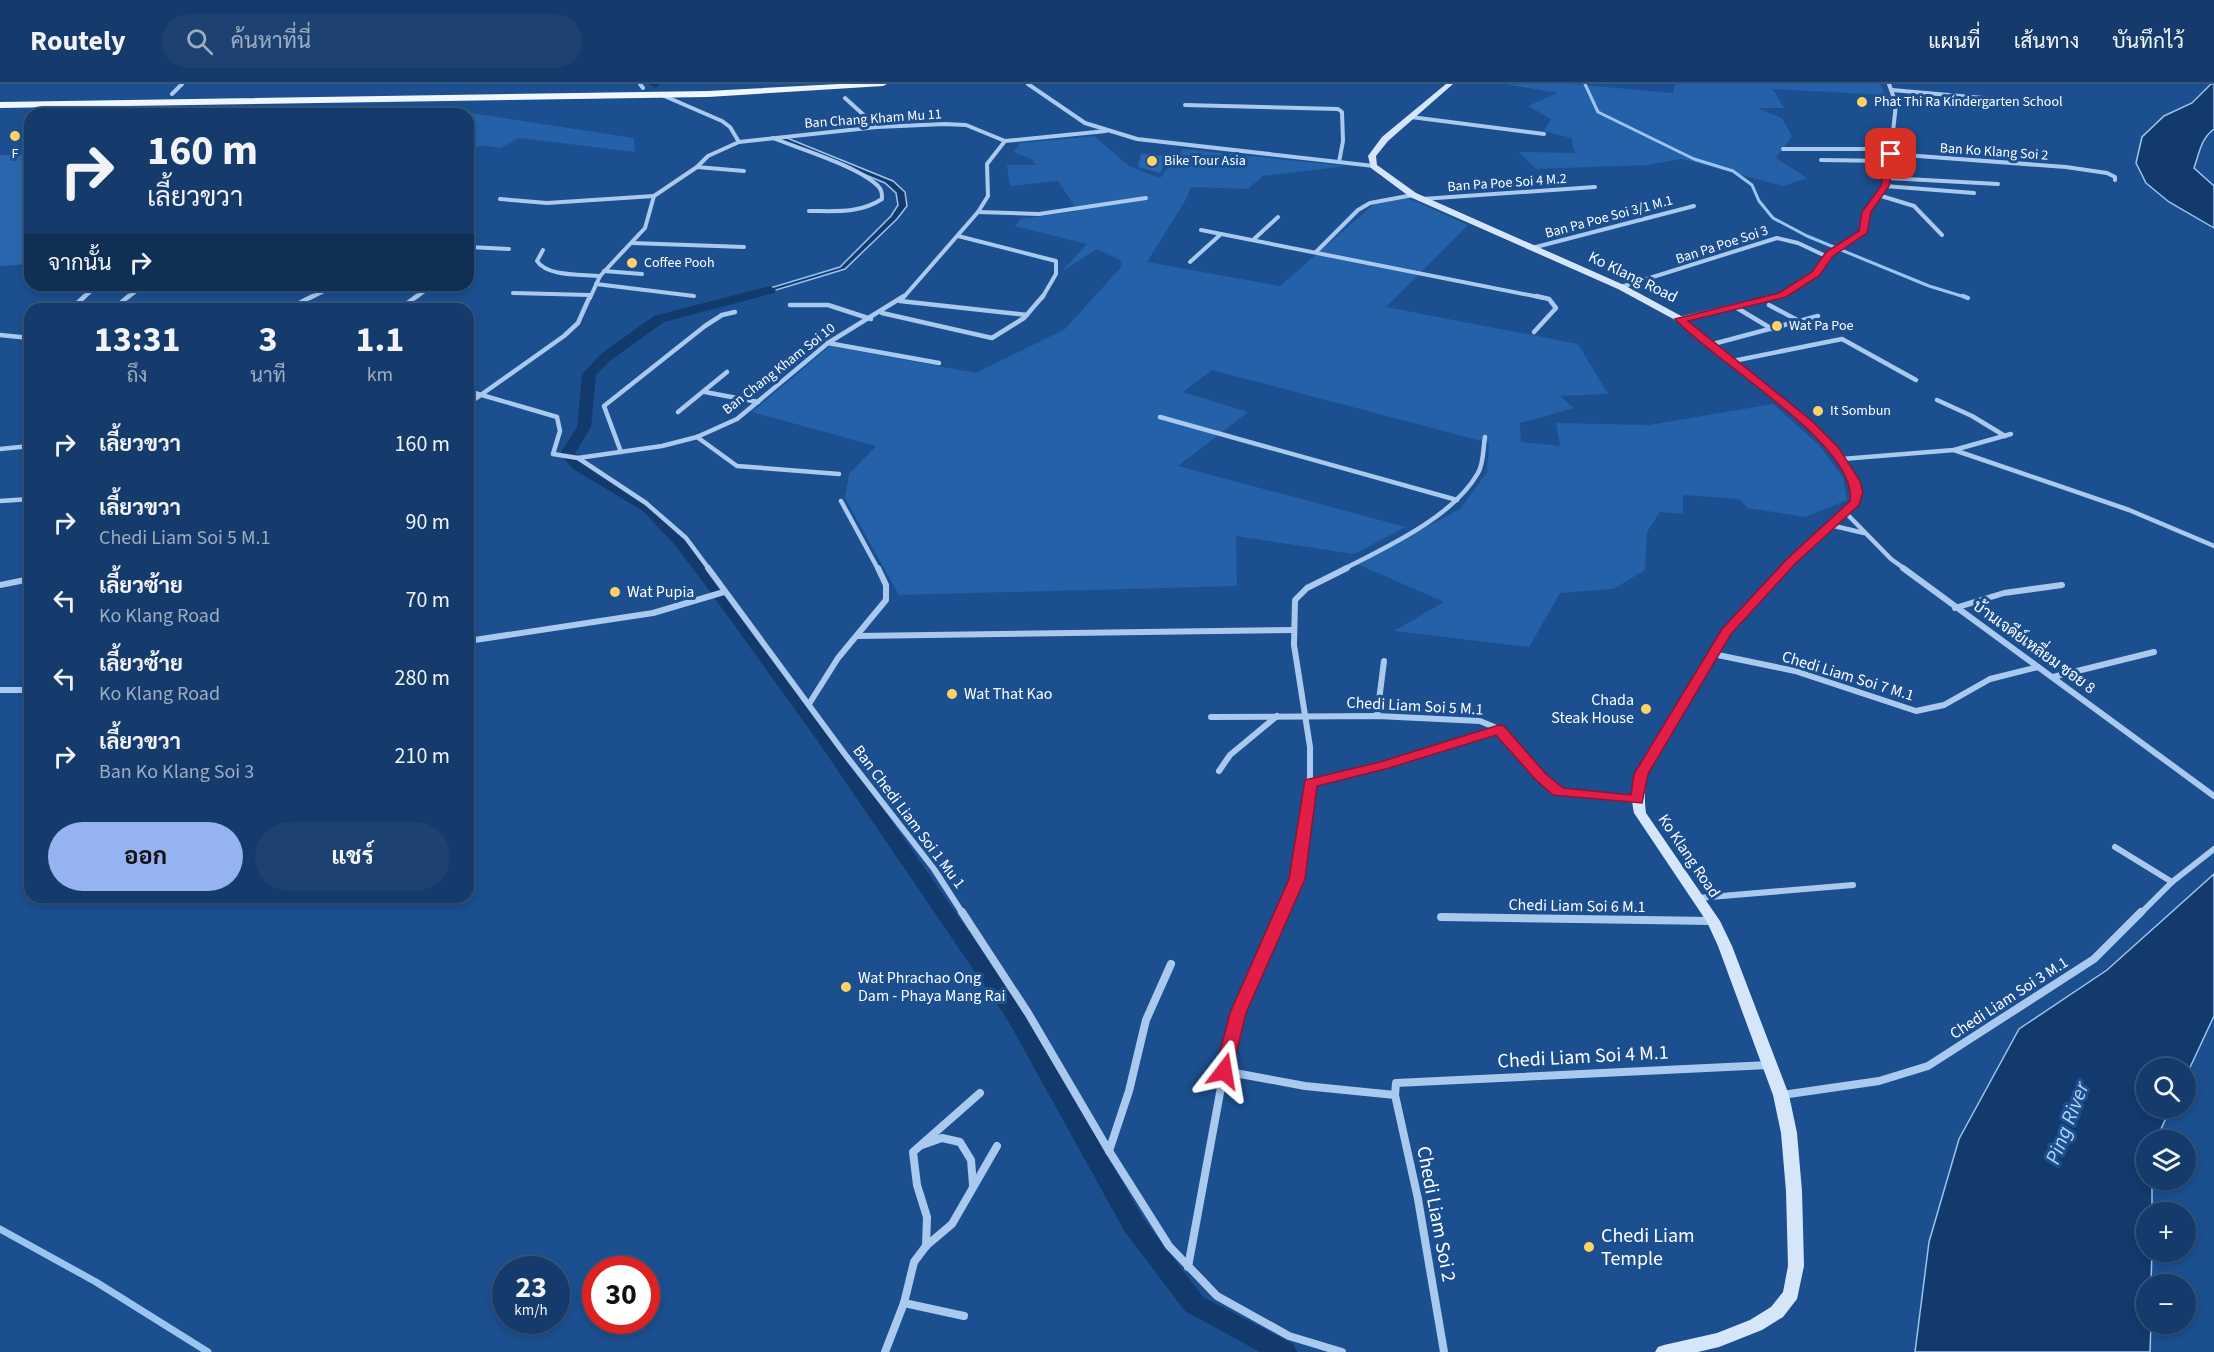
<!DOCTYPE html>
<html lang="th">
<meta charset="utf-8">
<style>
:root{--surface:#143b6b;--page:#1d4271;--text:#f1f3f6;--muted:#9dadc1;--line:#33557e;--accent:#95b2f1}
body{margin:0;font-family:"Source Sans 3",Sarabun,sans-serif;background:var(--page);color:var(--text);height:100vh;display:flex;flex-direction:column;font-size:22px;white-space:nowrap}
*{box-sizing:border-box;margin:0}
p{font-size:20px;color:var(--muted)}
.icon{flex:none;width:33px;height:33px;fill:none;stroke:currentColor;stroke-width:2;stroke-linecap:round;stroke-linejoin:round}
.map{position:relative;flex:1;overflow:hidden}
.side{position:absolute;left:24px;top:219px;width:450px;height:600px;display:flex;flex-direction:column;background:var(--surface);border-radius:18px;box-shadow:0 3px 9px #0003,0 0 0 2px var(--line)}
.side>*{flex:none}
.hud{position:absolute;left:24px;top:24px;width:450px;height:183px;border-radius:18px;box-shadow:0 3px 9px #0003,0 0 0 2px var(--line);background:#143b6b;color:var(--text);overflow:hidden}
.buttons{position:absolute;left:2136px;top:974px;display:grid;gap:12px}
.buttons a{display:grid;place-items:center;width:60px;height:60px;border-radius:50%;background:var(--surface);box-shadow:0 3px 9px #0003,0 0 0 2px var(--line);font-size:30px}
.speed{position:absolute;left:492px;top:1172px;display:flex;gap:12px;font-size:30px;font-weight:700;text-align:center}
.speed>*{display:grid;place-content:center;width:78px;height:78px;border-radius:50%;background:var(--surface);box-shadow:0 3px 9px #0003,0 0 0 2px var(--line);line-height:1}
.speed small{font-size:15px;font-weight:400}
.speed .limit{border:9px solid #d22;background:#fff;color:#111}
.pin{position:absolute;display:grid;place-items:center;width:51px;height:51px;color:#fff;margin:-26px;border-radius:12px;box-shadow:0 3px 9px #0006}
.me{position:absolute;width:66px;margin:-33px;rotate:14deg;stroke-linejoin:round;filter:drop-shadow(0 0 4px #0008)}
.turn{display:flex;align-items:center;gap:21px;height:126px;padding:0 24px;font-size:27px}
.turn .icon{width:78px;height:78px;stroke-width:2.5}
.turn b{display:block;font-size:42px;line-height:51px}
.then{display:flex;align-items:center;height:57px;padding:0 24px;background:#0003;gap:12px;font-size:22px}
.eta{display:flex;justify-content:space-evenly;align-items:center;height:102px;text-align:center}
.eta b{font-size:36px;font-weight:700;line-height:42px}
.action{display:flex;gap:12px;margin-top:auto;padding:12px 24px}
.action a{flex:1;height:69px;border-radius:36px;background:var(--accent);color:#111;font-size:24px;font-weight:700;line-height:69px;text-align:center}
.action a+a{background:var(--page);color:var(--text)}
ul{padding:0;list-style:none}
li{display:flex;align-items:center;gap:18px;height:78px;padding:0 24px}
li div{flex:1}
li b{display:block;font-size:22px}
li em{font-style:normal}
header{display:flex;align-items:center;gap:36px;box-sizing:border-box;height:84px;padding:0 30px;background:var(--surface);border-bottom:2px solid var(--line)}
header strong{font-size:28px}
nav{display:flex;gap:33px;margin-inline-start:auto;font-size:21px}
.search{width:420px;height:54px;background:var(--page);display:flex;align-items:center;gap:15px;box-sizing:border-box;padding:0 21px;border-radius:33px;color:var(--muted);font-size:22px}
.map>svg:first-child{display:block}
.green{fill:#2461a8}
.water{fill:#123a6d;stroke:#9cc4f0;stroke-width:1.5}
.lines{fill:none;stroke-linecap:round;stroke-linejoin:round}
.stream-far2{stroke:#9cc4f0;stroke-width:3}
.stream-far1{stroke:#9cc4f0;stroke-width:4.5}
.stream{stroke:#9cc4f0;stroke-width:7}
.canal{fill:#123a6d;fill-rule:evenodd}
.building{fill:#2a66ad}
.street-far3{stroke:#a9c9ee;stroke-width:4}
.street-far2{stroke:#a9c9ee;stroke-width:4.5}
.street-far1{stroke:#a9c9ee;stroke-width:6}
.street{stroke:#a9c9ee;stroke-width:8}
.secondary{fill:#d6e6fa;fill-rule:evenodd}
.primary{fill:#f0f6ff;fill-rule:evenodd}
.route{fill:#e11d48;stroke:#92132f;stroke-width:1.5}
.poi-dot{fill:#ffd166;stroke:#1b4f8f;stroke-width:2}
.labels{text-anchor:middle;dominant-baseline:central;stroke-width:6;stroke-linejoin:round;paint-order:stroke}
.far-poi-label{font-size:14px;fill:#fff;stroke:#1b4f8f;text-anchor:start}
.far-street-label{font-size:14px;fill:#fff;stroke:#1b4f8f}
.street-label{font-size:16px;fill:#fff;stroke:#1b4f8f}
.poi-label{font-size:16px;fill:#fff;stroke:#1b4f8f;text-anchor:start}
.near-street-label{font-size:20px;fill:#fff;stroke:#1b4f8f}
.near-poi-label{font-size:20px;fill:#fff;stroke:#1b4f8f;text-anchor:start}
.near-water-label{font-size:21px;font-style:italic;fill:#b5d3f5;stroke:#1b4f8f}
</style>
<header>
<strong>Routely</strong>
<div class="search"><svg class="icon" aria-label="search" viewBox="0 0 24 24"><circle cx="10" cy="10" r="6"/><path d="M15 15l6 6"/></svg>ค้นหาที่นี่</div>
<nav><a>แผนที่</a><a>เส้นทาง</a><a>บันทึกไว้</a></nav>
</header>
<div class="map">
<svg width="2214" height="1268" viewBox="0 0 2214 1268">
<rect width="100%" height="100%" fill="#1b4f8f"/>
<g class="green">
<path d="M1505 0H1573L1673 9 1675 0H1880L1886 11 1773 5 1784 24H1757L1782 34 1792 52 1776 74 1807 94 1783 102 1681 75 1648 81 1536 85 1519 68 1575 69 1571 54 1544 47 1551 35 1528 22 1557 9Z"/>
<path d="M445 25 634 54 635 68 519 54 500 64 482 61 468 69V30H436Z"/>
<path d="M1094 52 1129 82 1160 94 1183 65 1346 82 1263 92 1248 105 1191 103 1185 117 1147 178 1280 202 1373 121 1408 114 1468 141 1386 223 1578 260 1608 310 1560 312 1574 324 1520 339 1521 358 1560 362 1556 339 1649 341 1773 320 1818 360 1843 393 1847 416 1805 433 1748 424 1739 415 1683 411V430L1660 428 1647 448 1645 486 1613 505 1560 509 1529 563 1394 547 1444 518 1357 480 1460 425 1487 388 1489 359 1212 286 1183 308 1248 328 1178 382 1406 443 1354 470 1236 452 1237 502 899 511 845 414 849 390 876 362 752 328 830 262 976 289 1065 245 1122 182 1120 176 1097 165 1061 188 1087 160 1015 142 1021 135 1078 127 1058 97 1010 102 1007 81H1037L1031 75 1014 68 1020 59Z"/>
</g>
<g class="water">
<path d="M2211 0H2214V45C2201 54 2199 70 2194 84L2214 102V144L2169 118 2146 99 2136 79 2142 53 2164 32 2192 19Z"/>
<path d="M787 54 893 97 905 108 907 122 897 135 845 185 750 214 747 211 840 183 891 132 898 121 896 109 885 99 778 55Z"/>
<path d="M2214 790V932L2186 992V984H2146V1023H2171L2156 1056H2146V1095H2152V1128H2146V1167H2152L2151 1200H2146V1239H2151L2150 1268H1915L1929 1158 1959 1055 2019 945 2107 886Z"/>
</g>
<g class="lines">
<path class="stream-far2" d="M1585 0 1598 28 1694 75 1733 87 1752 101 1759 117 1773 134 1807 152 1929 202 1968 214"/>
<path class="stream-far1" d="M1963 212 1968 214"/>
<path class="stream" d="M0 1145 96 1198 208 1268"/>
<g class="canal">
<path d="M649 0H659L660 1 655 4Z"/>
<path d="M770 202 776 206 774 209 664 238 611 276 596 291 591 343 575 369 583 379 653 421 686 454 715 492 830 649 1024 926 1143 1134 1203 1213 1293 1260 1297 1268H1260L1185 1227 1125 1148 1007 935 817 656 703 498 674 460 643 427 573 385 560 370 577 343 582 290 601 270 654 232Z"/>
</g>
</g>
<g class="building">
<path d="M30 70V180L0 182V71Z"/>
<path d="M1141 70 1168 72 1160 89 1138 83Z"/>
</g>
<g class="lines">
<g class="street-far3">
<path d="M640 0 643 4"/>
<path d="M1028 0 1085 39 1137 55 1374 82"/>
<path d="M1892 6 2041 19"/>
<path d="M172 10 182 0"/>
<path d="M662 11 722 37 730 43 739 58"/>
<path d="M845 14 877 43"/>
<path d="M1185 21 1338 25 1342 28 1343 57 1339 78"/>
<path d="M1411 33 1544 50"/>
<path d="M773 54C800 65 858 82 878 102 882 106 882 110 882 115 859 130 835 127 809 127"/>
<path d="M1783 65H1891"/>
<path d="M1891 70 2066 83 2107 89 2115 93V96"/>
<path d="M1821 76 1889 77"/>
<path d="M697 83 744 87"/>
<path d="M1888 94 1998 100"/>
<path d="M1885 102 1974 109"/>
<path d="M1878 111 1914 122 1942 151"/>
<path d="M500 115 547 119 654 112"/>
<path d="M1422 115 1595 103"/>
<path d="M978 128 1039 130 1146 114"/>
<path d="M1201 146 1544 214"/>
<path d="M958 152 1056 177V190L1042 214"/>
<path d="M1253 156 1278 133"/>
<path d="M632 159 744 163"/>
<path d="M468 163 509 165"/>
<path d="M1532 164 1694 122"/>
<path d="M543 166 537 177C547 193 583 190 600 192"/>
<path d="M1316 168 1358 126 1370 119 1413 111"/>
<path d="M1190 178 1221 150"/>
<path d="M604 187 642 190"/>
<path d="M596 200 694 212"/>
<path d="M1621 203 1777 154 1798 159 1828 173"/>
<path d="M513 209 590 211"/>
<path d="M83 214 98 201"/>
<path d="M127 214 144 201"/>
<path d="M310 214 336 201"/>
<path d="M415 214 433 201"/>
<path d="M590 214 600 192 645 144 654 112 697 83 708 72 739 58 877 43 945 40 966 41 1005 57 1106 47"/>
<path d="M903 214 978 128 988 112 987 80 1005 57"/>
<path d="M1773 214 1783 211 1815 190 1830 170 1863 149 1866 128 1888 94 1896 20 1889 0"/>
</g>
<g class="street-far2">
<path d="M900 217 1027 231"/>
<path d="M790 221H828L871 235"/>
<path d="M1769 221 1799 237"/>
<path d="M1737 224 1772 245"/>
<path d="M71 225 85 212"/>
<path d="M113 225 129 212"/>
<path d="M287 225 313 212"/>
<path d="M399 225 417 212"/>
<path d="M882 229 992 254 1024 234 1043 212"/>
<path d="M1680 235 1778 212"/>
<path d="M1534 248 1556 224 1549 215 1536 212"/>
<path d="M0 251 30 254"/>
<path d="M828 259 939 279"/>
<path d="M1713 260 1818 232"/>
<path d="M1733 277 1842 255 1916 296"/>
<path d="M468 307 557 333 560 347 553 370 578 374 662 362 697 353 737 335 828 259 904 212"/>
<path d="M705 308 758 318"/>
<path d="M1937 316 1972 332 2005 352"/>
<path d="M468 320 564 252 578 239 590 212"/>
<path d="M678 328 727 288"/>
<path d="M1160 333 1457 416"/>
<path d="M697 353 737 382 839 390"/>
<path d="M0 365 30 362"/>
<path d="M1954 366 2129 426 2214 462"/>
<path d="M621 368 604 322 705 242 722 231 735 228"/>
<path d="M578 374 646 419 686 454 709 485"/>
<path d="M1842 375 1954 366 2011 350"/>
<path d="M0 417 30 415"/>
<path d="M841 417 878 485"/>
<path d="M1845 428 1891 475 1905 485"/>
<path d="M1830 441 1864 449"/>
<path d="M1344 485C1387 463 1453 433 1478 389 1484 379 1483 364 1485 353"/>
</g>
<g class="street-far1">
<path d="M708 484 844 669 934 785 963 830"/>
<path d="M1903 484 2214 712"/>
<path d="M0 501 30 495"/>
<path d="M1955 524 2004 509 2062 501"/>
<path d="M857 552 1294 546"/>
<path d="M468 557 653 529 724 508"/>
<path d="M1713 570 1795 587 1916 627 1944 621 1990 595 2038 583"/>
<path d="M2053 593 2154 568"/>
<path d="M0 606H30"/>
<path d="M809 620 838 574 886 516V501L878 484"/>
<path d="M1377 632 1384 577"/>
<path d="M1211 633 1377 632 1480 637 1499 645 1541 693 1559 708 1637 716"/>
<path d="M1219 687 1230 671 1277 632"/>
<path d="M1310 700 1384 681 1499 645"/>
<path d="M2115 763 2172 798"/>
<path d="M1698 814 1853 801"/>
<path d="M1282 830 1297 795 1310 700V663L1294 561 1295 516 1307 504 1347 484"/>
<path d="M2140 830 2172 798 2214 765"/>
</g>
<g class="street">
<path d="M962 828 1028 929 1109 1067 1169 1162 1217 1212 1289 1252 1342 1268"/>
<path d="M1441 833 1712 837"/>
<path d="M1224 987 1305 1002 1395 1011"/>
<path d="M1782 1011 1879 997 1928 982 2094 875 2141 828"/>
<path d="M922 1061 942 1054 960 1058 971 1076 973 1101"/>
<path d="M1109 1067 1129 1007 1146 936 1171 880"/>
<path d="M926 1162 927 1133 917 1101 913 1068 980 1009"/>
<path d="M1188 1183 1224 987 1238 929 1282 828"/>
<path d="M904 1219 964 1232"/>
<path d="M885 1268 904 1219 914 1178 926 1162 952 1140 997 1062"/>
<path d="M1444 1268 1418 1115 1395 1011 1396 999 1769 981"/>
</g>
<path class="secondary" d="M1446 0H1453L1388 57 1376 72 1377 81 1416 109 1624 201 1683 233 1811 338 1838 363 1859 397 1862 408 1859 421 1795 480 1731 550 1647 690C1645 703 1644 716 1646 729L1720 837 1732 862 1789 1011 1797 1049 1802 1107 1804 1182 1797 1215 1783 1233 1762 1246 1719 1263 1698 1268H1655L1658 1263 1664 1261 1717 1249 1750 1236 1771 1223 1783 1208 1788 1182 1786 1107 1781 1049 1773 1011 1718 862 1707 838 1634 729C1631 716 1632 703 1635 690L1722 546 1787 476 1850 418 1852 408 1849 397 1831 367 1805 342 1677 237 1618 205 1410 113 1371 84 1368 72 1382 53Z"/>
<path class="primary" d="M839 0H887L883 2 708 13 0 24V18L708 7Z"/>
</g>
<path class="route" d="M1888 69 1895 70 1889 102 1871 128 1867 149 1833 172 1819 192 1786 213 1688 237 1812 337 1838 363 1860 397 1863 408 1859 421 1795 480 1731 550 1648 690 1642 719 1553 711 1536 696 1496 651 1389 684 1317 702 1305 795 1246 929 1232 987 1224 994 1218 992 1215 987 1230 929 1289 795 1305 696 1380 678 1499 641 1504 642 1546 690 1563 704 1631 711 1634 690 1722 545 1787 475 1850 417C1859 361 1711 276 1675 235L1779 209 1812 188 1826 168 1859 147 1862 128 1881 102Z"/>
<g class="poi-dot">
<circle cx="1862" cy="18" r="6"/>
<circle cx="15" cy="52" r="6"/>
<circle cx="1152" cy="77" r="6"/>
<circle cx="632" cy="179" r="6"/>
<circle cx="1777" cy="242" r="6"/>
<circle cx="1818" cy="327" r="6"/>
<circle cx="615" cy="508" r="6"/>
<circle cx="952" cy="610" r="6"/>
<circle cx="1646" cy="625" r="6"/>
<circle cx="846" cy="903" r="6"/>
<circle cx="1589" cy="1163" r="6"/>
</g>
<g class="labels">
<g class="far-poi-label">
<text x="1874" y="18">Phat Thi Ra Kindergarten School</text>
<text x="15" y="70" text-anchor="middle">F</text>
<text x="1164" y="77">Bike Tour Asia</text>
<text x="644" y="179">Coffee Pooh</text>
<text x="1789" y="242">Wat Pa Poe</text>
<text x="1830" y="327">It Sombun</text>
</g>
<g class="far-street-label">
<text transform="translate(873 35) rotate(-4)">Ban Chang Kham Mu 11</text>
<text transform="translate(1994 68) rotate(4)">Ban Ko Klang Soi 2</text>
<text transform="translate(1507 99) rotate(-4)">Ban Pa Poe Soi 4 M.2</text>
<text transform="translate(1609 133) rotate(-15)">Ban Pa Poe Soi 3/1 M.1</text>
<text transform="translate(1722 161) rotate(-18)">Ban Pa Poe Soi 3</text>
<text transform="translate(779 285) rotate(-38)">Ban Chang Kham Soi 10</text>
</g>
<g class="street-label">
<text transform="translate(1633 193) rotate(26)">Ko Klang Road</text>
<text transform="translate(2034 563) rotate(36)">บ้านเจดีย์เหลี่ยม ซอย 8</text>
<text transform="translate(1848 592) rotate(17)">Chedi Liam Soi 7 M.1</text>
<text transform="translate(1415 622) rotate(3)">Chedi Liam Soi 5 M.1</text>
<text transform="translate(909 733) rotate(53)">Ban Chedi Liam Soi 1 Mu 1</text>
<text transform="translate(1689 772) rotate(56)">Ko Klang Road</text>
<text transform="translate(1577 822) rotate(1)">Chedi Liam Soi 6 M.1</text>
<text transform="translate(2009 914) rotate(-33)">Chedi Liam Soi 3 M.1</text>
</g>
<g class="poi-label">
<text x="627" y="508">Wat Pupia</text>
<text x="964" y="610">Wat That Kao</text>
<text x="1634" y="616" text-anchor="end">Chada<tspan x="1634" dy="18">Steak House</tspan></text>
<text x="858" y="894">Wat Phrachao Ong<tspan x="858" dy="18">Dam - Phaya Mang Rai</tspan></text>
</g>
<g class="near-street-label">
<text transform="translate(1583 973) rotate(-3)">Chedi Liam Soi 4 M.1</text>
<text transform="translate(1436 1130) rotate(79)">Chedi Liam Soi 2</text>
</g>
<g class="near-poi-label">
<text x="1601" y="1152">Chedi Liam<tspan x="1601" dy="23">Temple</tspan></text>
</g>
<g class="near-water-label">
<text transform="translate(2067 1039) rotate(-69)">Ping River</text>
</g>
</g>
</svg>
<div class="buttons">
<a><svg class="icon" aria-label="search" viewBox="0 0 24 24"><circle cx="10" cy="10" r="6"/><path d="M15 15l6 6"/></svg></a>
<a><svg class="icon" aria-label="layers" viewBox="0 0 24 24"><path d="M12 4l9 5-9 5-9-5zM3 14l9 5 9-5"/></svg></a>
<a>+</a>
<a>−</a>
</div>
<div class="speed"><div>23<small>km/h</small></div><div class="limit">30</div></div>
<div class="pin" style="left:1891px;top:70px;background:#d93025"><svg class="icon" aria-label="arrive" viewBox="0 0 24 24"><path d="M6 21V4h12l-3 4 3 4H6"/></svg></div>
<svg class="me" style="left:1224px;top:987px" viewBox="-20 -20 40 40"><path d="M0-17L14 15 0 8-14 15z" fill="#e11d48" stroke="#fff" stroke-width="4"/></svg>
<div class="hud">
<div class="turn"><svg class="icon" aria-label="right" viewBox="0 0 24 24"><path d="M7 20v-9h11M14 6l5 5-5 5"/></svg><div><b>160 m</b>เลี้ยวขวา</div></div>
<div class="then">จากนั้น<svg class="icon" aria-label="right" viewBox="0 0 24 24"><path d="M7 20v-9h11M14 6l5 5-5 5"/></svg></div>
</div>
<section class="side">
<div class="eta">
<div><b>13:31</b><p>ถึง</p></div>
<div><b>3</b><p>นาที</p></div>
<div><b>1.1</b><p>km</p></div>
</div>
<ul>
<li><svg class="icon" aria-label="right" viewBox="0 0 24 24"><path d="M7 20v-9h11M14 6l5 5-5 5"/></svg><div><b>เลี้ยวขวา</b></div><em>160 m</em></li>
<li><svg class="icon" aria-label="right" viewBox="0 0 24 24"><path d="M7 20v-9h11M14 6l5 5-5 5"/></svg><div><b>เลี้ยวขวา</b><p>Chedi Liam Soi 5 M.1</p></div><em>90 m</em></li>
<li><svg class="icon" aria-label="left" viewBox="0 0 24 24"><path d="M17 20v-9H6M10 6l-5 5 5 5"/></svg><div><b>เลี้ยวซ้าย</b><p>Ko Klang Road</p></div><em>70 m</em></li>
<li><svg class="icon" aria-label="left" viewBox="0 0 24 24"><path d="M17 20v-9H6M10 6l-5 5 5 5"/></svg><div><b>เลี้ยวซ้าย</b><p>Ko Klang Road</p></div><em>280 m</em></li>
<li><svg class="icon" aria-label="right" viewBox="0 0 24 24"><path d="M7 20v-9h11M14 6l5 5-5 5"/></svg><div><b>เลี้ยวขวา</b><p>Ban Ko Klang Soi 3</p></div><em>210 m</em></li>
</ul>
<div class="action"><a>ออก</a><a>แชร์</a></div>
</section>
</div>
